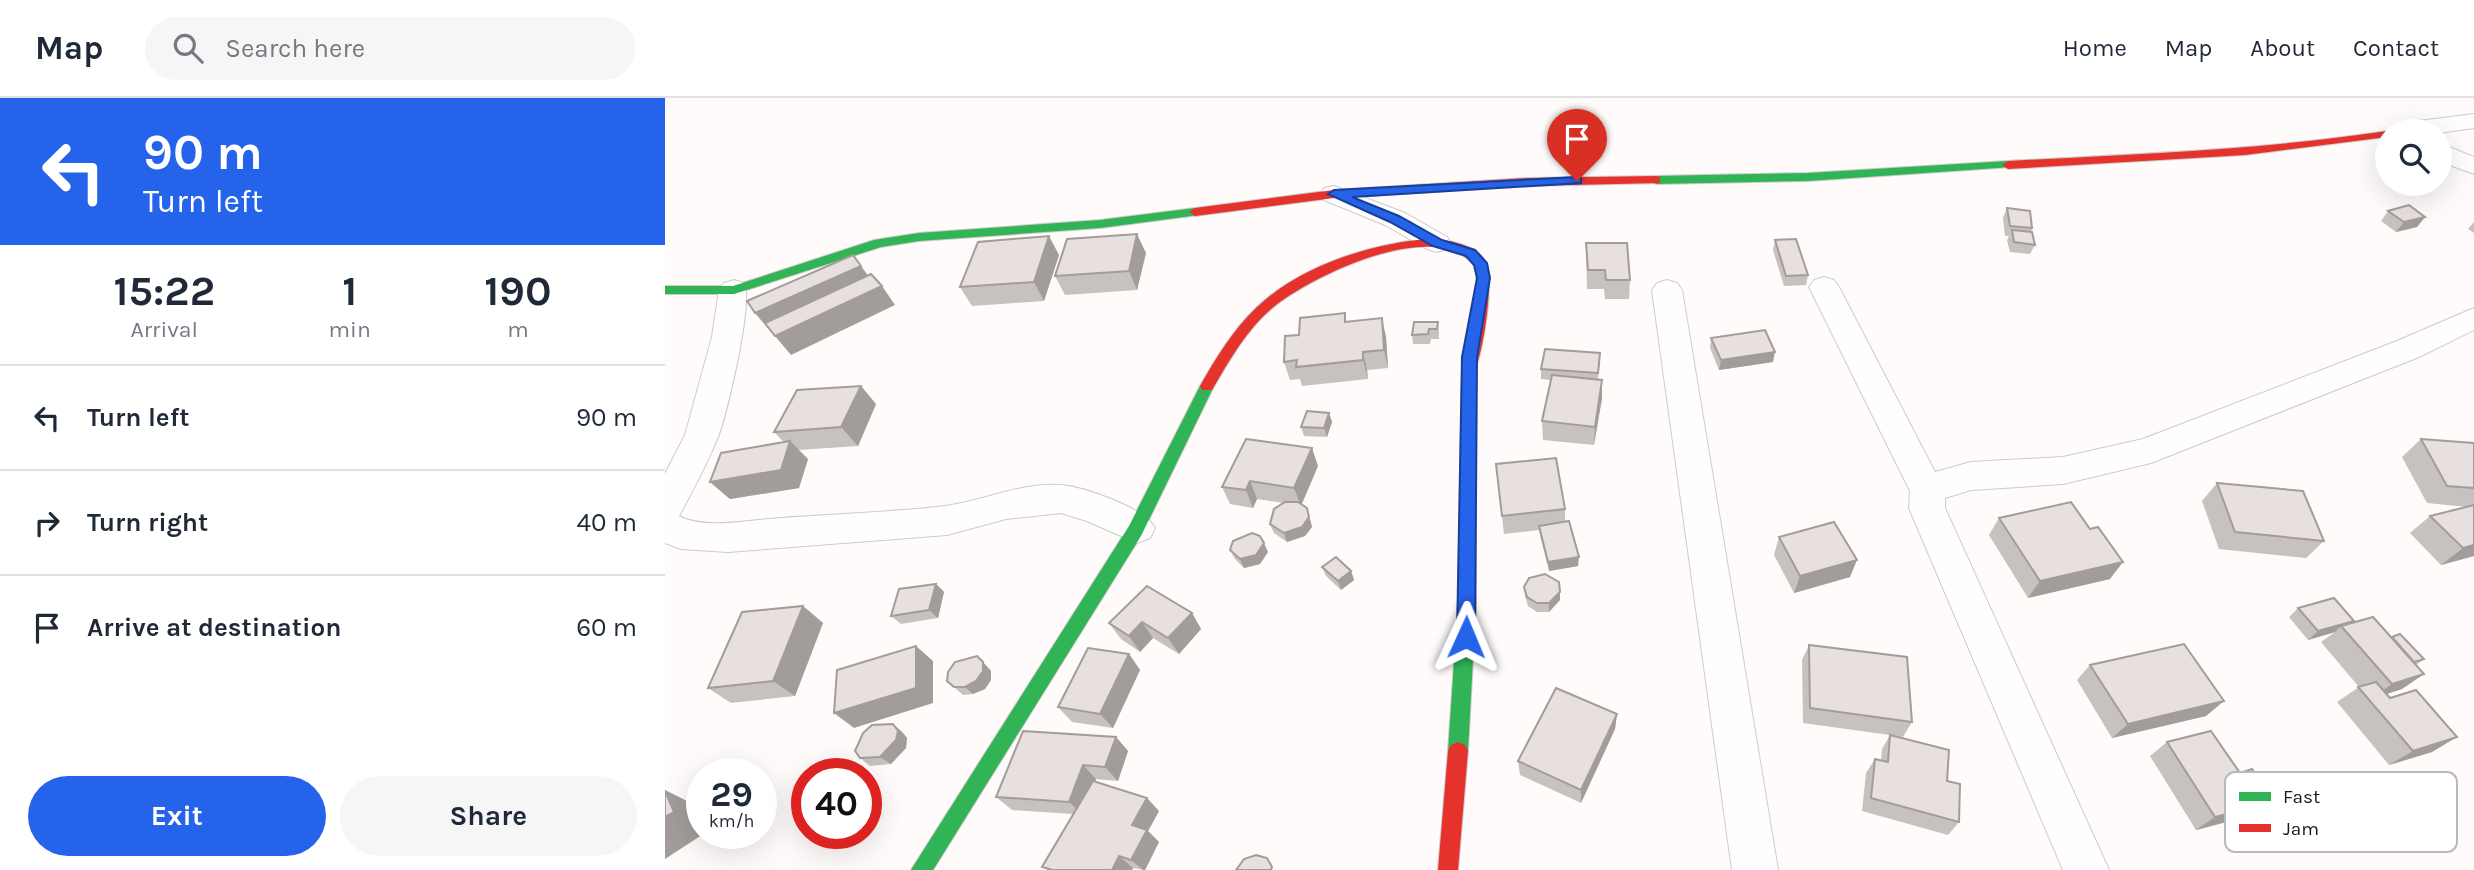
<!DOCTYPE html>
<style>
:root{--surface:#fff;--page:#f6f6f7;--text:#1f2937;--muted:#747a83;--line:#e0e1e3;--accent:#2563eb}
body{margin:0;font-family:Karla,sans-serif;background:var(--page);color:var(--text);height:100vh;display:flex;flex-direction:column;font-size:26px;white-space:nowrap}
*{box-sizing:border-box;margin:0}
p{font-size:23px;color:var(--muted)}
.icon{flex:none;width:38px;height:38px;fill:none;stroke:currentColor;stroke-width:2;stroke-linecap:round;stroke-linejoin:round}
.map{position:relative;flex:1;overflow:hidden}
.drawer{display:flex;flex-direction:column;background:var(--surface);width:665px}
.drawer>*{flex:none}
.top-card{background:#2563eb;color:#fff;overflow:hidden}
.buttons{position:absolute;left:1710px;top:21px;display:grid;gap:14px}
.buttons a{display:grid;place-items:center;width:77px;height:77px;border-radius:50%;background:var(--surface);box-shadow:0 7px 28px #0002;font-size:35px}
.speed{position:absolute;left:21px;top:660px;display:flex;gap:14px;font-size:35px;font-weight:700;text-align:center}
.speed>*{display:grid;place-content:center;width:91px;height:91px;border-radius:50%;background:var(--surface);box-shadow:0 7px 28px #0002;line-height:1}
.speed small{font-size:18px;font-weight:400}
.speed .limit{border:10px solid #d22;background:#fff;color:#111}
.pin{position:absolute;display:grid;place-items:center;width:60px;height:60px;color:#fff;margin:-72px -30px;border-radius:50% 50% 50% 0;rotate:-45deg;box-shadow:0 0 7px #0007}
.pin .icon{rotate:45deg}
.me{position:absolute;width:77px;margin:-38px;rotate:1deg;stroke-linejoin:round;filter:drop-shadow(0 0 5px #0008)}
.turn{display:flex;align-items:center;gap:24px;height:147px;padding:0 28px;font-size:32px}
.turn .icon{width:91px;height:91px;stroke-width:2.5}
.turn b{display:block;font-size:49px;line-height:60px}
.eta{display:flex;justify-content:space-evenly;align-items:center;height:119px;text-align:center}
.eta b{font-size:42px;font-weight:700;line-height:49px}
.primary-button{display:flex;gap:14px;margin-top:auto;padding:14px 28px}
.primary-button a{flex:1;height:80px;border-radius:42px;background:var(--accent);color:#fff;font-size:28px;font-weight:700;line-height:80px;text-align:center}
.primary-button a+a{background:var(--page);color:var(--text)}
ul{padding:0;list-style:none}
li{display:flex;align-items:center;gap:21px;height:105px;padding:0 28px;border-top:2px solid var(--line)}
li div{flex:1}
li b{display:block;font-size:26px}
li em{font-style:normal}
header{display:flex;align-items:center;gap:42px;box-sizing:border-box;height:98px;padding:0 35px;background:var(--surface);border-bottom:2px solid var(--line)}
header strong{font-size:33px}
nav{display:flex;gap:38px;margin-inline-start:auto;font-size:24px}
.search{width:490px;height:63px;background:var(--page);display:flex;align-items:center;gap:18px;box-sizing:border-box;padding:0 24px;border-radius:38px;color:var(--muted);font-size:26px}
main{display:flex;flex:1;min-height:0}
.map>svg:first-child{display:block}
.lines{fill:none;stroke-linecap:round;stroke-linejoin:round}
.street-casing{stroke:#cecbca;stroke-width:2}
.fast-casing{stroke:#cecbca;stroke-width:2}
.jam-casing{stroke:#cecbca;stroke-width:2}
.street{fill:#fffefe;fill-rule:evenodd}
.fast{fill:#30b455;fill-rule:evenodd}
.jam{fill:#e5322d;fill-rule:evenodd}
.wall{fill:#c7c1bf}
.shaded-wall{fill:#a29d9b}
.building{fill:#e7e0de;stroke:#a29d9b;stroke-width:2}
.route{fill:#2563eb;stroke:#184099;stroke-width:2}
.key{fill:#fff;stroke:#bab9b9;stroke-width:2}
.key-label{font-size:19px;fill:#1a1716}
</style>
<header>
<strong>Map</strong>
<div class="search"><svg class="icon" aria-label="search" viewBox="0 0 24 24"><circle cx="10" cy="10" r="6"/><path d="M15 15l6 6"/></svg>Search here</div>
<nav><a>Home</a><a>Map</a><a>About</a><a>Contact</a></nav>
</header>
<main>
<section class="drawer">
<div class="top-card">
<div class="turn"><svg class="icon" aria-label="left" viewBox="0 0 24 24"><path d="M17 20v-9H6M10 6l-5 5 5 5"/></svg><div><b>90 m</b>Turn left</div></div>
</div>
<div class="eta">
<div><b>15:22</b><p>Arrival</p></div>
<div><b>1</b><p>min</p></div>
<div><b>190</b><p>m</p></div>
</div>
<ul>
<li><svg class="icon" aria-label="left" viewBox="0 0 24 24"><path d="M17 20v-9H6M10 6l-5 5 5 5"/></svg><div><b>Turn left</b></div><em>90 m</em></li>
<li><svg class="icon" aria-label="right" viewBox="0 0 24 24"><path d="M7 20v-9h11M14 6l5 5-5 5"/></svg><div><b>Turn right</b></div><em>40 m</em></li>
<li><svg class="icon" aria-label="arrive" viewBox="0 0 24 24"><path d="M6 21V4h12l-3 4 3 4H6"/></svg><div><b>Arrive at destination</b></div><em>60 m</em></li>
</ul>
<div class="primary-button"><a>Exit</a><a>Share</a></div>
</section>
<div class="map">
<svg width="1809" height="772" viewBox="0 0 1809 772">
<rect width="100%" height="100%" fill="#fefbfa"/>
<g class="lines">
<g class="street-casing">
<g id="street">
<path d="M1809 16V30L1774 35 1725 33 1729 28 1738 25Z"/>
<path d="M1774 45 1809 59V76L1774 63Z"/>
<path d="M669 88 740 115 782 139 786 145 782 151 772 154 762 151 720 127 659 102 656 96 659 90Z"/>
<path d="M1159 179 1169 182 1174 189 1270 374 1306 364 1398 359 1478 341 1732 243 1809 210V232L1754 259 1486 365 1398 386 1306 392 1280 400V410L1444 772H1398L1244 410 1245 393 1144 189 1149 182Z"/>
<path d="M69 182 79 185C89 201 62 317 53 339 42 366 28 392 14 418 38 431 78 423 104 421 163 416 222 415 280 408 318 403 356 384 396 387 419 389 480 410 490 430L485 440 472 445 422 423 396 415 341 421 282 437 63 454 16 451 0 445V376L20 337 47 239 54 192 59 185Z"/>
<path d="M1002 182 1012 185 1017 192 1113 772H1067L987 192 992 185Z"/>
</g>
</g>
<g class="fast-casing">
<g id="fast">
<path d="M1343 63 1349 67 1347 69 1143 83 991 86 985 82 991 78 1143 75Z"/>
<path d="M530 110 534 111V117L435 130 254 143 216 149 69 196H0V188H68L209 142 254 135 435 122Z"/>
<path d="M804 266 811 271V505L803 653 800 659 793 662 786 659 783 653 793 505 797 271Z"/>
<path d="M542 283 549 288 476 438 268 772H246L464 428 535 288Z"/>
</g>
</g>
<g class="jam-casing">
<g id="jam">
<path d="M1722 33V39L1580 57 1343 71 1337 67 1343 63C1470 56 1596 52 1722 33H1725Z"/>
<path d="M991 78 995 79V85L863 88 669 100 530 118 524 114 530 110 669 92 863 80Z"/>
<path d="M770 140C787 144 808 146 819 161 831 179 818 255 809 275L804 276 797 271C802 243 818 198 810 171 809 165 805 162 800 159 755 127 650 177 611 207 583 229 565 261 547 292H537L535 288C551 260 568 232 591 210 637 166 708 145 770 140Z"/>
<path d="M793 644 800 647 803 653 793 772H773L783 653 786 647Z"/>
</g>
</g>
<use href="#street" class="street"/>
<use href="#fast" class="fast"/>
<use href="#jam" class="jam"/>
</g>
<g class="wall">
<path d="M1342 110 1367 130 1366 134 1370 147 1365 156 1345 154 1342 142 1344 138H1340L1338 120Z"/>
<path d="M1723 113 1760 119 1752 129 1731 134 1716 123Z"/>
<path d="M1809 124V135L1803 131Z"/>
<path d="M1110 142 1143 177 1141 187 1119 188 1108 152Z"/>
<path d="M921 145 965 182 964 201H940L939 191H922Z"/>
<path d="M481 155 472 192 400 197 390 178Z"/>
<path d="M394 157 379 203 307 208 295 189Z"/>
<path d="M682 223 721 239 723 270 702 272 703 281 637 288 635 281 625 282 619 264Z"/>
<path d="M773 224 774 234V241H766L765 246H748L747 237Z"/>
<path d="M1046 240 1108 264 1054 272 1045 250Z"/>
<path d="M935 265 933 281 937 300 929 347 878 342 877 323 886 282 876 281V271Z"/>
<path d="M211 306 193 348 133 352 143 361 134 390 65 401 45 384 119 344 109 334Z"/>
<path d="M664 315 667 324 662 339 639 338 636 329Z"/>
<path d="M1756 341 1809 345V458L1776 467 1745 435 1765 418 1802 409 1762 405 1737 359Z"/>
<path d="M831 366 900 411V424L913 468 884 473 875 437 874 432 839 436Z"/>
<path d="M653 368 636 406 642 410 647 429 640 438 622 444 609 435 605 426 619 405 592 401 588 410 565 406 557 389Z"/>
<path d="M1552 385 1659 443 1641 460 1554 451 1537 403Z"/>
<path d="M1334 420 1425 431 1445 481 1363 500 1324 437Z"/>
<path d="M1114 439 1185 479 1129 495 1109 457Z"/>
<path d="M565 452 603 454 595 466 579 470 570 461Z"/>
<path d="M657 469 686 473 689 482 676 492 661 478Z"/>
<path d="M271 486 279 494 273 520 236 526 226 518Z"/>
<path d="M859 489 895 494V502L884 514H872L863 508 860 498Z"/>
<path d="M138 508 158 525 130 598 66 605 43 590Z"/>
<path d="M1633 510 1689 523 1686 526 1727 539 1759 561 1751 567 1759 576 1737 591 1722 596 1767 654 1724 667 1672 604 1694 589 1656 544 1670 534 1643 542 1624 519Z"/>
<path d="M527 515 536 531 514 556 488 540 475 554 456 541 444 525Z"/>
<path d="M1144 547 1247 624 1238 639 1227 637 1282 683 1294 724 1283 737 1197 713 1201 675 1210 661 1216 662 1217 651 1225 637 1138 625 1137 562Z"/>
<path d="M464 556 475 572 448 630 407 624 393 609Z"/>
<path d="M312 558 326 573V582L320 591 308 596 298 597 282 583Z"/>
<path d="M1425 567 1541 618 1447 640 1412 582Z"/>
<path d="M952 616 950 631 916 705 855 677 853 663Z"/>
<path d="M228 626 237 634 242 640 241 650 226 666 205 668 195 660Z"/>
<path d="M451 639 463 653 453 683 431 681 430 684 494 713 483 733 494 744 480 772 468 770 467 772H382L377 769 408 716 347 712 331 699Z"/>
<path d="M1502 644 1609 704 1588 717 1531 732 1485 658Z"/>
</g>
<g class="shaded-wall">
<path d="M1760 119 1752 129 1731 134 1739 124Z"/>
<path d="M472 136 481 155 472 192 464 173Z"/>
<path d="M384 138 394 157 379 203 369 184Z"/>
<path d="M196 168 210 187 106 234 90 215Z"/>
<path d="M217 188 230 207 126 257 110 238Z"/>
<path d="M717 220 721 239 723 270 719 252Z"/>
<path d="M698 254 702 272 703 281 698 262Z"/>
<path d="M1110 254 1108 264 1054 272 1056 262Z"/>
<path d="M937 282V300L929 347 930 329Z"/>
<path d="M196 288 211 306 193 348 176 329Z"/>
<path d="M664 315 667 324 662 339 659 330Z"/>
<path d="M125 343 143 361 134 390 65 401 45 384Z"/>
<path d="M647 350 653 368 636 408 629 390Z"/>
<path d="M585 383 592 401 588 410 581 392Z"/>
<path d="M642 410 647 429 640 438 622 444 619 435Z"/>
<path d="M599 445 603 454 595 466 579 470 575 461Z"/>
<path d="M1809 447V458L1776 467 1798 450Z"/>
<path d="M914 459 913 468 884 473 883 464Z"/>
<path d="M1192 462 1185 479 1129 495 1135 478Z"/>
<path d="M1458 464 1445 481 1363 500 1375 483Z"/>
<path d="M686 473 689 482 676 492 673 483Z"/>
<path d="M271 486 279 494 273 520 264 512Z"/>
<path d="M895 494V502L884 514V505Z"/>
<path d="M138 508 158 525 130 598 108 583Z"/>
<path d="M527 515 536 531 514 556 503 540Z"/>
<path d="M1689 523 1679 531 1676 528 1670 534 1643 542 1653 533Z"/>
<path d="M477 524 488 540 475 554 464 538Z"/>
<path d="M251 548 268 563V605L189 630 169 615Z"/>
<path d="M464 556 475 572 448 630 435 616Z"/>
<path d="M318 564 326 573V582L320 591 308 596 300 589Z"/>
<path d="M1759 576 1737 591 1705 601 1727 586Z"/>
<path d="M1559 603 1541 618 1447 640 1463 626Z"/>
<path d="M952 616 950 631 916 705V692Z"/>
<path d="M228 626 237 634 242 640 241 650 226 666 215 659Z"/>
<path d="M451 639 463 653 453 683 440 669Z"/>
<path d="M1792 639 1767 654 1724 667 1748 653Z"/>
<path d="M418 667 431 681 418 717 404 704Z"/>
<path d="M0 692 36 710 37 735H40L0 761Z"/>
<path d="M482 700 494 713 483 733 494 744 480 772H478L466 762 467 727Z"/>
<path d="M1609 704 1588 717 1531 732 1550 719Z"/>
<path d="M454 758 468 770 467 772H447Z"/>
</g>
<g class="building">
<path d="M1744 107 1760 119 1739 124 1723 113Z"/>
<path d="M1342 110 1365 113 1367 130 1345 128Z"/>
<path d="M1347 132 1367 134 1370 147 1349 144Z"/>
<path d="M472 136 464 173 390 178 402 141Z"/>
<path d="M384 138 369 184 295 189 313 144Z"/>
<path d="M1131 141 1143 177 1121 178 1110 142Z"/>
<path d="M921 145H962L965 182H941L940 172H923Z"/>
<path d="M188 157 196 168 90 215 82 203Z"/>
<path d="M206 176 217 188 110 238 100 225Z"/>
<path d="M680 215V224L717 220 719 252 698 254V262L631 269 632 262 619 264 620 238 634 237 635 220Z"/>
<path d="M749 224H773L772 231H764L763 236 747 237Z"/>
<path d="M1100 232 1110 254 1056 262 1046 240Z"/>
<path d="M880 251 935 255 933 275 876 271Z"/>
<path d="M887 277 937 282 930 329 877 323Z"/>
<path d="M196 288 176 329 109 334 132 292Z"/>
<path d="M642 313 664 315 659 330 636 329Z"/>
<path d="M581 341 647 350 629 390 585 383 581 392 557 389Z"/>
<path d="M1756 341 1809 345V390L1782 388Z"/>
<path d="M125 343 116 372 45 384 56 355Z"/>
<path d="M891 360 900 411 837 418 831 366Z"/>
<path d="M1552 385 1638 393 1659 443 1570 434Z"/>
<path d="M620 404H633L642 410 644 419 637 429 619 435 605 426 609 411Z"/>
<path d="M1406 404 1425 431 1433 429 1458 464 1375 483 1334 420Z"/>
<path d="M1809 407V447L1798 450 1765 418Z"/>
<path d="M904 423 914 459 883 464 874 428Z"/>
<path d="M1169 424 1192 462 1135 478 1114 439Z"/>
<path d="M587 435 595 438 599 445 591 457 575 461 565 452 568 443Z"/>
<path d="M671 459 686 473 673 483 657 469Z"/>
<path d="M880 476 894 484 895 494 884 505H872L862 499 859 489 864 480Z"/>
<path d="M271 486 264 512 226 518 234 491Z"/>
<path d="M482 488 527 515 503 540 477 524 464 538 444 525Z"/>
<path d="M1669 500 1689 523 1653 533 1633 510Z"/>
<path d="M138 508 108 583 43 590 77 514Z"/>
<path d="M1708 519 1759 576 1727 586 1676 528Z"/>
<path d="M1735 536 1759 561 1749 564 1727 539Z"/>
<path d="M1519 546 1559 603 1463 626 1425 567Z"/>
<path d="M1144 547 1242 559 1247 624 1145 610Z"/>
<path d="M251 548V590L169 615 172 572Z"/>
<path d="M423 550 464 556 435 616 393 609Z"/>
<path d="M312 558 318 564V573L311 583 300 589H289L282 583 283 574 290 564Z"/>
<path d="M1711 584 1725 600 1751 592 1792 639 1748 653 1693 589Z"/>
<path d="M891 590 952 616 916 692 853 663Z"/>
<path d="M228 626 233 633 231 642 215 659 195 660 190 653 198 635 207 627Z"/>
<path d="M358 633 451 639 440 669 418 667 404 704 331 699Z"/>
<path d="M1546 633 1575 675 1587 671 1609 704 1550 719 1502 644Z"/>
<path d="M1225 637 1284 652 1282 683 1295 686 1294 724 1206 700 1210 661 1223 664Z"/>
<path d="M428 683 482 700 467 727 482 732 466 762 454 758 447 772H388L377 769Z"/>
<path d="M0 693 9 714 0 719Z"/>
<path d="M591 757 602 760 607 769 606 772H571L579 761Z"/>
</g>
<path class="route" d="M912 79 916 80V85L687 99 734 118 777 142 810 152 822 165 825 180 812 259 810 539 801 547 792 539 797 259 812 180 809 167 801 158 768 148 725 124 663 96 669 92Z"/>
<rect x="1560" y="674" width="232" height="80" rx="10" class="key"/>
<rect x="1574" y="694" width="32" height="9" fill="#30b455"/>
<rect x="1574" y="726" width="32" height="8" fill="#e5322d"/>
<g class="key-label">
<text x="1618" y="705">Fast</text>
<text x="1618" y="737">Jam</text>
</g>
</svg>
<div class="buttons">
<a><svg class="icon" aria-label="search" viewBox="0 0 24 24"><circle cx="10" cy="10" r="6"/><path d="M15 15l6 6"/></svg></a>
</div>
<div class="speed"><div>29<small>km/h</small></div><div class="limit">40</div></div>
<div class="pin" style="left:912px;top:83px;background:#d93025"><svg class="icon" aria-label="arrive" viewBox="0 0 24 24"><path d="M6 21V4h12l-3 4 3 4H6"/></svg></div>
<svg class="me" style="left:801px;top:539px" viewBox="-20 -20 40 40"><path d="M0-17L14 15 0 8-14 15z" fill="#2563eb" stroke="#fff" stroke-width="4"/></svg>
</div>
</main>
